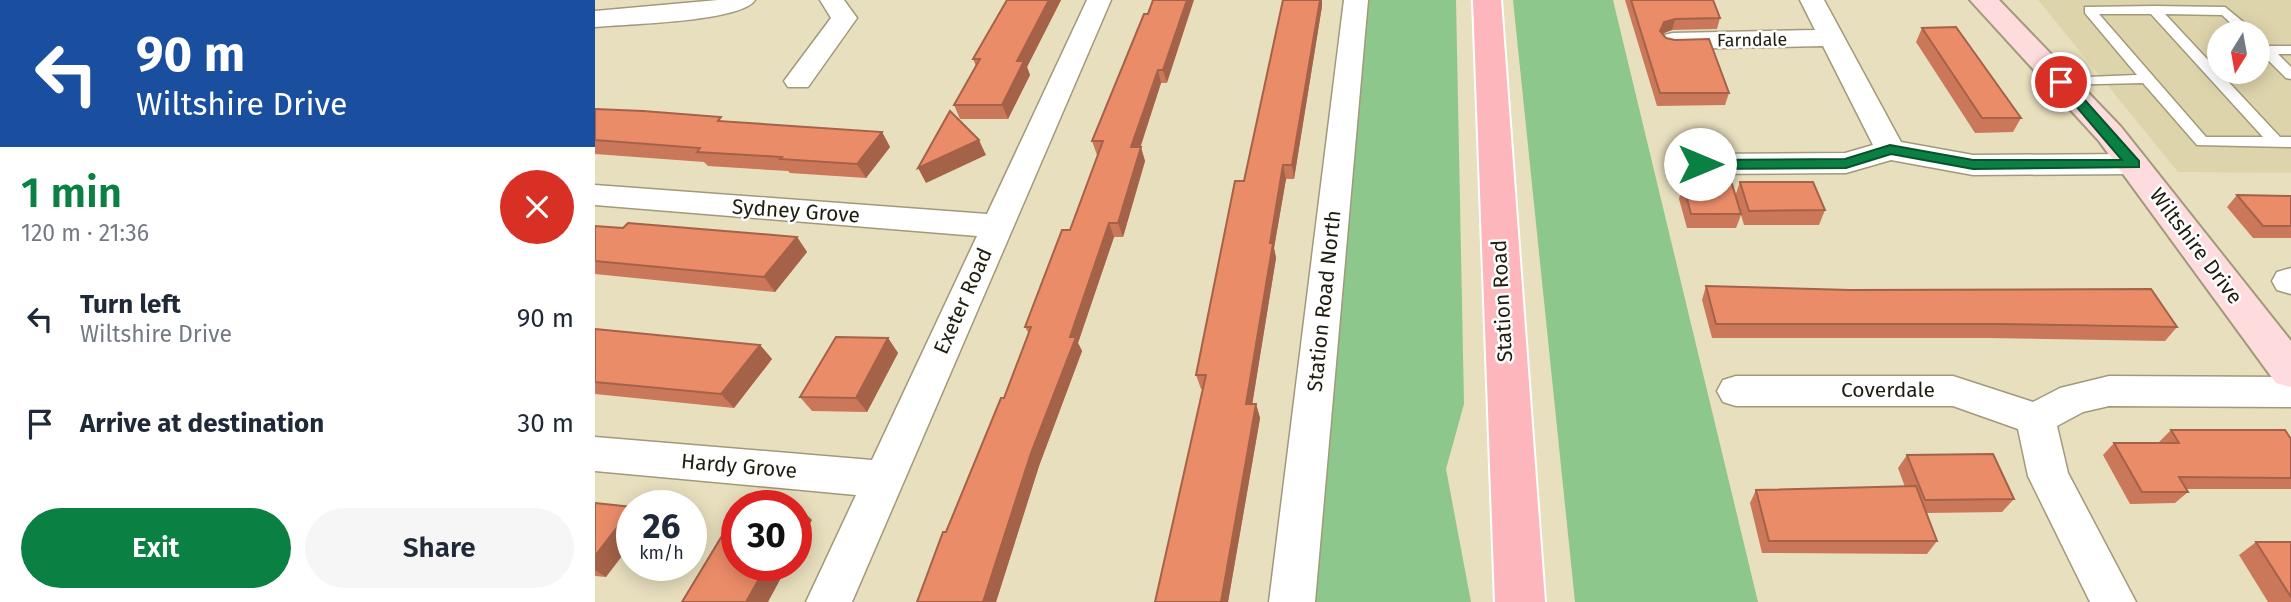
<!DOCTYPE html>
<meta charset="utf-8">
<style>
:root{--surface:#fff;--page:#f6f6f7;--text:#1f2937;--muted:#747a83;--accent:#0b8043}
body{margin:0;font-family:"Fira Sans",sans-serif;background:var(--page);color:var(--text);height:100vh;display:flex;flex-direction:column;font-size:26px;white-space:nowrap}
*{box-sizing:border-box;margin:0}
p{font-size:23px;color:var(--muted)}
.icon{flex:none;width:38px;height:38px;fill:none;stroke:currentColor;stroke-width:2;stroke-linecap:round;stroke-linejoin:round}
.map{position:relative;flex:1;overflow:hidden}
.details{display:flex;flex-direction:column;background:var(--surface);width:595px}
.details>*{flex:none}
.hud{background:#1a4fa0;color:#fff;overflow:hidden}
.needle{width:46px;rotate:191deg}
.buttons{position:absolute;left:1612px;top:21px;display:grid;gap:14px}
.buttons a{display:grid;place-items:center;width:63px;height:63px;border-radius:50%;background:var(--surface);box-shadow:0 4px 18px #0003;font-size:35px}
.speed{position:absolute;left:21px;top:490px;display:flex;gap:14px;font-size:35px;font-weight:700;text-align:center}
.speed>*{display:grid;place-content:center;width:91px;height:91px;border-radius:50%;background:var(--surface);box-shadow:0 4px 18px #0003;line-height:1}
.speed small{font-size:18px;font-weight:400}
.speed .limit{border:10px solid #d22;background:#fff;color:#111}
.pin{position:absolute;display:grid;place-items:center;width:60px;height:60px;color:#fff;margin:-30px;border:4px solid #fff;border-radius:50%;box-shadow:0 2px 7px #0007}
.me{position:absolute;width:77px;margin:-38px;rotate:90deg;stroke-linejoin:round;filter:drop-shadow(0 0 5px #0008)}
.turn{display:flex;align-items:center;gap:24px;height:147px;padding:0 21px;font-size:32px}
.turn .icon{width:91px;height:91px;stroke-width:2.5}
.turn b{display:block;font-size:49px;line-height:60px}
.round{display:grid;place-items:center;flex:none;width:74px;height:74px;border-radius:37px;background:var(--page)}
.head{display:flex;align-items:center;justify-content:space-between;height:119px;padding:0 21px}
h1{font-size:42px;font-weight:600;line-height:52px;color:var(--accent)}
.action{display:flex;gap:14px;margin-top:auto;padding:14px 21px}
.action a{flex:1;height:80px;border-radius:42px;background:var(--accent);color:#fff;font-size:28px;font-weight:600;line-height:80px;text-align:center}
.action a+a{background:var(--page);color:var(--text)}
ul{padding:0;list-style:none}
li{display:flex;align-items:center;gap:21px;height:105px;padding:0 21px}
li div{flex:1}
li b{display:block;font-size:26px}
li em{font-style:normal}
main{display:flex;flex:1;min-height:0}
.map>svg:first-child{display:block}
.built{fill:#ded4ac;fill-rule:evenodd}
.green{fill:#8ec78c}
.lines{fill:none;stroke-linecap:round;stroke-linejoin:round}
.lane-casing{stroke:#a1997a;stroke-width:3}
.street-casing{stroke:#a1997a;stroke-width:3}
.secondary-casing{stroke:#a1997a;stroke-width:4}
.primary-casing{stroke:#fff;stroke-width:4}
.lane{fill:#fff;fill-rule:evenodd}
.street{fill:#fff;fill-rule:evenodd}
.secondary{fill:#fedbdd;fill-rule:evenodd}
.primary{fill:#fdb6bb;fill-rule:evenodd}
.wall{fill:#ca7859}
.shaded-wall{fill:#a46249}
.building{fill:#eb8c68;stroke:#a46249;stroke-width:2}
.route{fill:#0b8043;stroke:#07532c;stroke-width:2}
.labels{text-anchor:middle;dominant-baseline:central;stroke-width:5;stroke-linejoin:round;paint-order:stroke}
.far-street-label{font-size:18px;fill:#1f1c10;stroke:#fff}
.street-label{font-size:21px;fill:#1f1c10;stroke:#fff}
</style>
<main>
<section class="details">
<div class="hud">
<div class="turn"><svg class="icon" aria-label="left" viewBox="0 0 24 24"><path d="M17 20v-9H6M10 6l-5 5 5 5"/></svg><div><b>90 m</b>Wiltshire Drive</div></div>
</div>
<div class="head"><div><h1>1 min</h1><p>120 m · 21:36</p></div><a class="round" style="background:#d93025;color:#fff"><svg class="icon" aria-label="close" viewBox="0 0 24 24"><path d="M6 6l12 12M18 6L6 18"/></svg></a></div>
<ul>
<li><svg class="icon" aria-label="left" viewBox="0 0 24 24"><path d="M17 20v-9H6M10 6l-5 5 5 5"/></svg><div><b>Turn left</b><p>Wiltshire Drive</p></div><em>90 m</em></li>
<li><svg class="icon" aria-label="arrive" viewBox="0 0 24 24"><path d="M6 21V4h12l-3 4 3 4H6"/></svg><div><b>Arrive at destination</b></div><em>30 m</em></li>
</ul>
<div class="action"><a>Exit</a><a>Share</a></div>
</section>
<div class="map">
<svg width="1696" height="602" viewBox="0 0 1696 602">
<rect width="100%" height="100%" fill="#e8dfbe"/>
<path class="built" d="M1443 0H1696V173L1583 172ZM1624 33H1662V72H1624Z"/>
<g class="green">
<path d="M771 0H861L869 404 851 469 876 602H716Z"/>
<path d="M918 0H1018L1163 602H980Z"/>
</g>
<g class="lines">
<g class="lane-casing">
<g id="lane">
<path d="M1559 6 1630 7 1658 30 1659 33H1646L1627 15 1570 14 1685 137H1696V147L1602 145 1548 83 1462 85 1460 82 1467 78 1542 75 1490 13V7ZM1504 14H1556L1668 137H1611Z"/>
<path d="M1662 38 1674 46H1696V54H1683L1696 67V79L1691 78 1662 49Z"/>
</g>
</g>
<g class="street-casing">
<g id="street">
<path d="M123 0H160C146 22 30 24 0 27V11Z"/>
<path d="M225 0H249L262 18 213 87H193L189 81 236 18Z"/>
<path d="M492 0H516L257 602H211L261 495 0 471V437L277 460 382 236 0 205V185L392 214Z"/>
<path d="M749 0H773L720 602H674Z"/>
<path d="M1205 0H1229L1306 142 1378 155 1539 154 1550 157 1554 164 1550 171 1539 174 1378 175 1296 160 1251 173 1105 174 1094 171 1090 164 1094 157 1105 154 1250 153 1278 145 1228 46 1078 49 1069 47 1065 41 1069 35 1078 33 1220 30Z"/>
<path d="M1696 268V294L1682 290 1677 281 1682 272Z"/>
<path d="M1141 376H1358L1438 402 1465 388 1514 376 1696 377V407L1514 406 1488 412 1462 426 1473 473 1541 602H1495L1433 476 1423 429 1358 406H1141L1128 402 1122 391 1128 380Z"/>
</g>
</g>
<g class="secondary-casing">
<path id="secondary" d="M1375 0H1404L1526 127 1696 341V387L1681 383 1504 141Z"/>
</g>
<g class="primary-casing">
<path id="primary" d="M878 0H906L950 602H900Z"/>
</g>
<use href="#lane" class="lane"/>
<use href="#street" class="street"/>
<use href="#secondary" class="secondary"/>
<use href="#primary" class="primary"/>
</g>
<g class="wall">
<path d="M412 0H466L432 67 435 75 413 119H365L359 105 381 66 378 59Z"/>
<path d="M558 0 572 83H566L545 147 550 161 528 237H519L483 343 487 351 444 466 401 602H322L409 398 434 334 430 327 475 230 503 155H502L497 141Z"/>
<path d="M1030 0H1118L1125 18 1122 29 1077 30 1067 33 1071 38 1134 93 1130 105 1062 106Z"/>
<path d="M727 6 699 179H691L679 248 681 258 657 404H661L665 418 633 602H560L608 389H606L601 375 649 181Z"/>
<path d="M1327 28 1426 118 1418 132 1380 133 1321 42Z"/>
<path d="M0 109 129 121 287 132 295 147 271 178 195 173 193 171 113 166 109 162 0 154Z"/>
<path d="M1145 182 1230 210 1224 225H1149L1146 215 1141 228H1092L1084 199 1088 184 1140 196Z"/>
<path d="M1642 195 1696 196V238H1658L1632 207Z"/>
<path d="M0 226 202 237 212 252 180 292 0 274Z"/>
<path d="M1111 286 1582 327 1570 341 1394 338H1117L1107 300Z"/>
<path d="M0 329 165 345 177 359 139 408 0 394Z"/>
<path d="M293 338 303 353 272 412 217 411 205 397Z"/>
<path d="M1576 430 1696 439V489H1591L1593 492 1580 503 1535 504 1508 455 1519 443H1564V442Z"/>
<path d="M1312 455 1419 499 1407 512 1331 513 1342 541 1332 554 1167 553 1155 503 1161 490 1310 487 1303 468Z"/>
<path d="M0 503 11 577 0 576Z"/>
<path d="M1661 542H1696V602H1673L1644 555Z"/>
</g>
<g class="shaded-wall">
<path d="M454 0H466L432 67 435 75 413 119 407 105 422 61Z"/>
<path d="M592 0H599L572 83 568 70Z"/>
<path d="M725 0H727V6L699 179 697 165Z"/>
<path d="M1080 19 1077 30 1067 34 1065 31 1069 22Z"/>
<path d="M563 70 566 83 541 161 536 147Z"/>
<path d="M287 132 295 147 271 178 262 164Z"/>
<path d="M384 140 391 155 331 183 323 168Z"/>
<path d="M546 147 550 161 528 237 523 223Z"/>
<path d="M688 165 691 179 679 248 681 258 655 418 651 404 675 243Z"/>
<path d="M514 223 519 237 483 343 487 351 444 466 401 602H388L436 453Z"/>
<path d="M202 237 212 252 180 292 169 277Z"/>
<path d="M293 338 303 353 272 412 261 398Z"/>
<path d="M165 345 177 359 139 408 126 394Z"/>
<path d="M661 404 665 418 633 602H626Z"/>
<path d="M204 507 217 520 201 549V511Z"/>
<path d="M37 508V543L11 577 0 570V556Z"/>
<path d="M172 565H193L173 602H151Z"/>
</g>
<g class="building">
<path d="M412 0H454L422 61H429L407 105H359L385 59H378Z"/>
<path d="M558 0H592L568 70H563L536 147H546L523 223H514L475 337H481L436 453 388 602H322L348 532H351L406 398H409L436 327H430L467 230H475L508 141H497L549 14H553Z"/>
<path d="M688 0H725L697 165H688L675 243H678L651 404H661L626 602H560L611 375H601L640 181H649Z"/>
<path d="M1036 0H1118L1125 18 1080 19 1069 22 1065 31 1071 38 1080 40 1114 39 1134 93H1065Z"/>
<path d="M1361 27 1426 118H1387L1327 28Z"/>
<path d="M0 109 48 111 126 117 123 121 287 132 262 164 185 159 187 157 102 152 105 148 0 140Z"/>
<path d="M355 111 384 140 323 168Z"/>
<path d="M1145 182H1218L1230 210 1154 211Z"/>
<path d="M1088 184H1137L1146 214H1096Z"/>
<path d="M1642 195 1696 196V226H1668Z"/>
<path d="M33 223 202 237 169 277 0 261V226L28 228Z"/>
<path d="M1111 286 1255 290 1556 289 1582 327 1404 324H1121Z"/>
<path d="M0 329 165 345 126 394 0 382Z"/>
<path d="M241 337 293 338 261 398 205 397Z"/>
<path d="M1576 430H1690L1696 439V478L1584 477 1593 492H1547L1519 443H1584Z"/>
<path d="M1398 454 1419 499 1330 500 1312 455Z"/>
<path d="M1321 486 1342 541H1174L1161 490Z"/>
<path d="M0 503 37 507V508L0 556Z"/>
<path d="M142 511V565H172L151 602H87Z"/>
<path d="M1661 542H1696V597Z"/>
</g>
<path class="route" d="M1466 78 1471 79 1544 161V167L1378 169 1296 154 1251 168 1105 169 1098 164 1105 160 1250 159 1295 145 1378 160H1527L1462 84V79Z"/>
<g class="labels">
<g class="far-street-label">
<text transform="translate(1157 40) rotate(-1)">Farndale</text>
</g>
<g class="street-label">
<text transform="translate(201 211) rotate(4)">Sydney Grove</text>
<text transform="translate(1601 246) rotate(53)">Wiltshire Drive</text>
<text transform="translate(368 301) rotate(-66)">Exeter Road</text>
<text transform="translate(729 301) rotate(-84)">Station Road North</text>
<text transform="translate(907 301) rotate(-93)">Station Road</text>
<text x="1293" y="390">Coverdale</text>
<text transform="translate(144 466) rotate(5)">Hardy Grove</text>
</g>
</g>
</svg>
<div class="buttons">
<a><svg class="needle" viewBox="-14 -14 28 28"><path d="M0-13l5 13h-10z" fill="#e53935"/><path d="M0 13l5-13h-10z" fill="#747a83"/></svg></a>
</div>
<div class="speed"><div>26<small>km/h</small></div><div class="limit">30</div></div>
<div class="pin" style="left:1466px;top:82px;background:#d93025"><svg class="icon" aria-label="arrive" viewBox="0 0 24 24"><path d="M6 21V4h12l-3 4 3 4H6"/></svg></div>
<svg class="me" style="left:1105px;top:164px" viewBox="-20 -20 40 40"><circle r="19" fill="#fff"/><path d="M0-13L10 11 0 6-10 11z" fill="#0b8043"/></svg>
</div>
</main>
